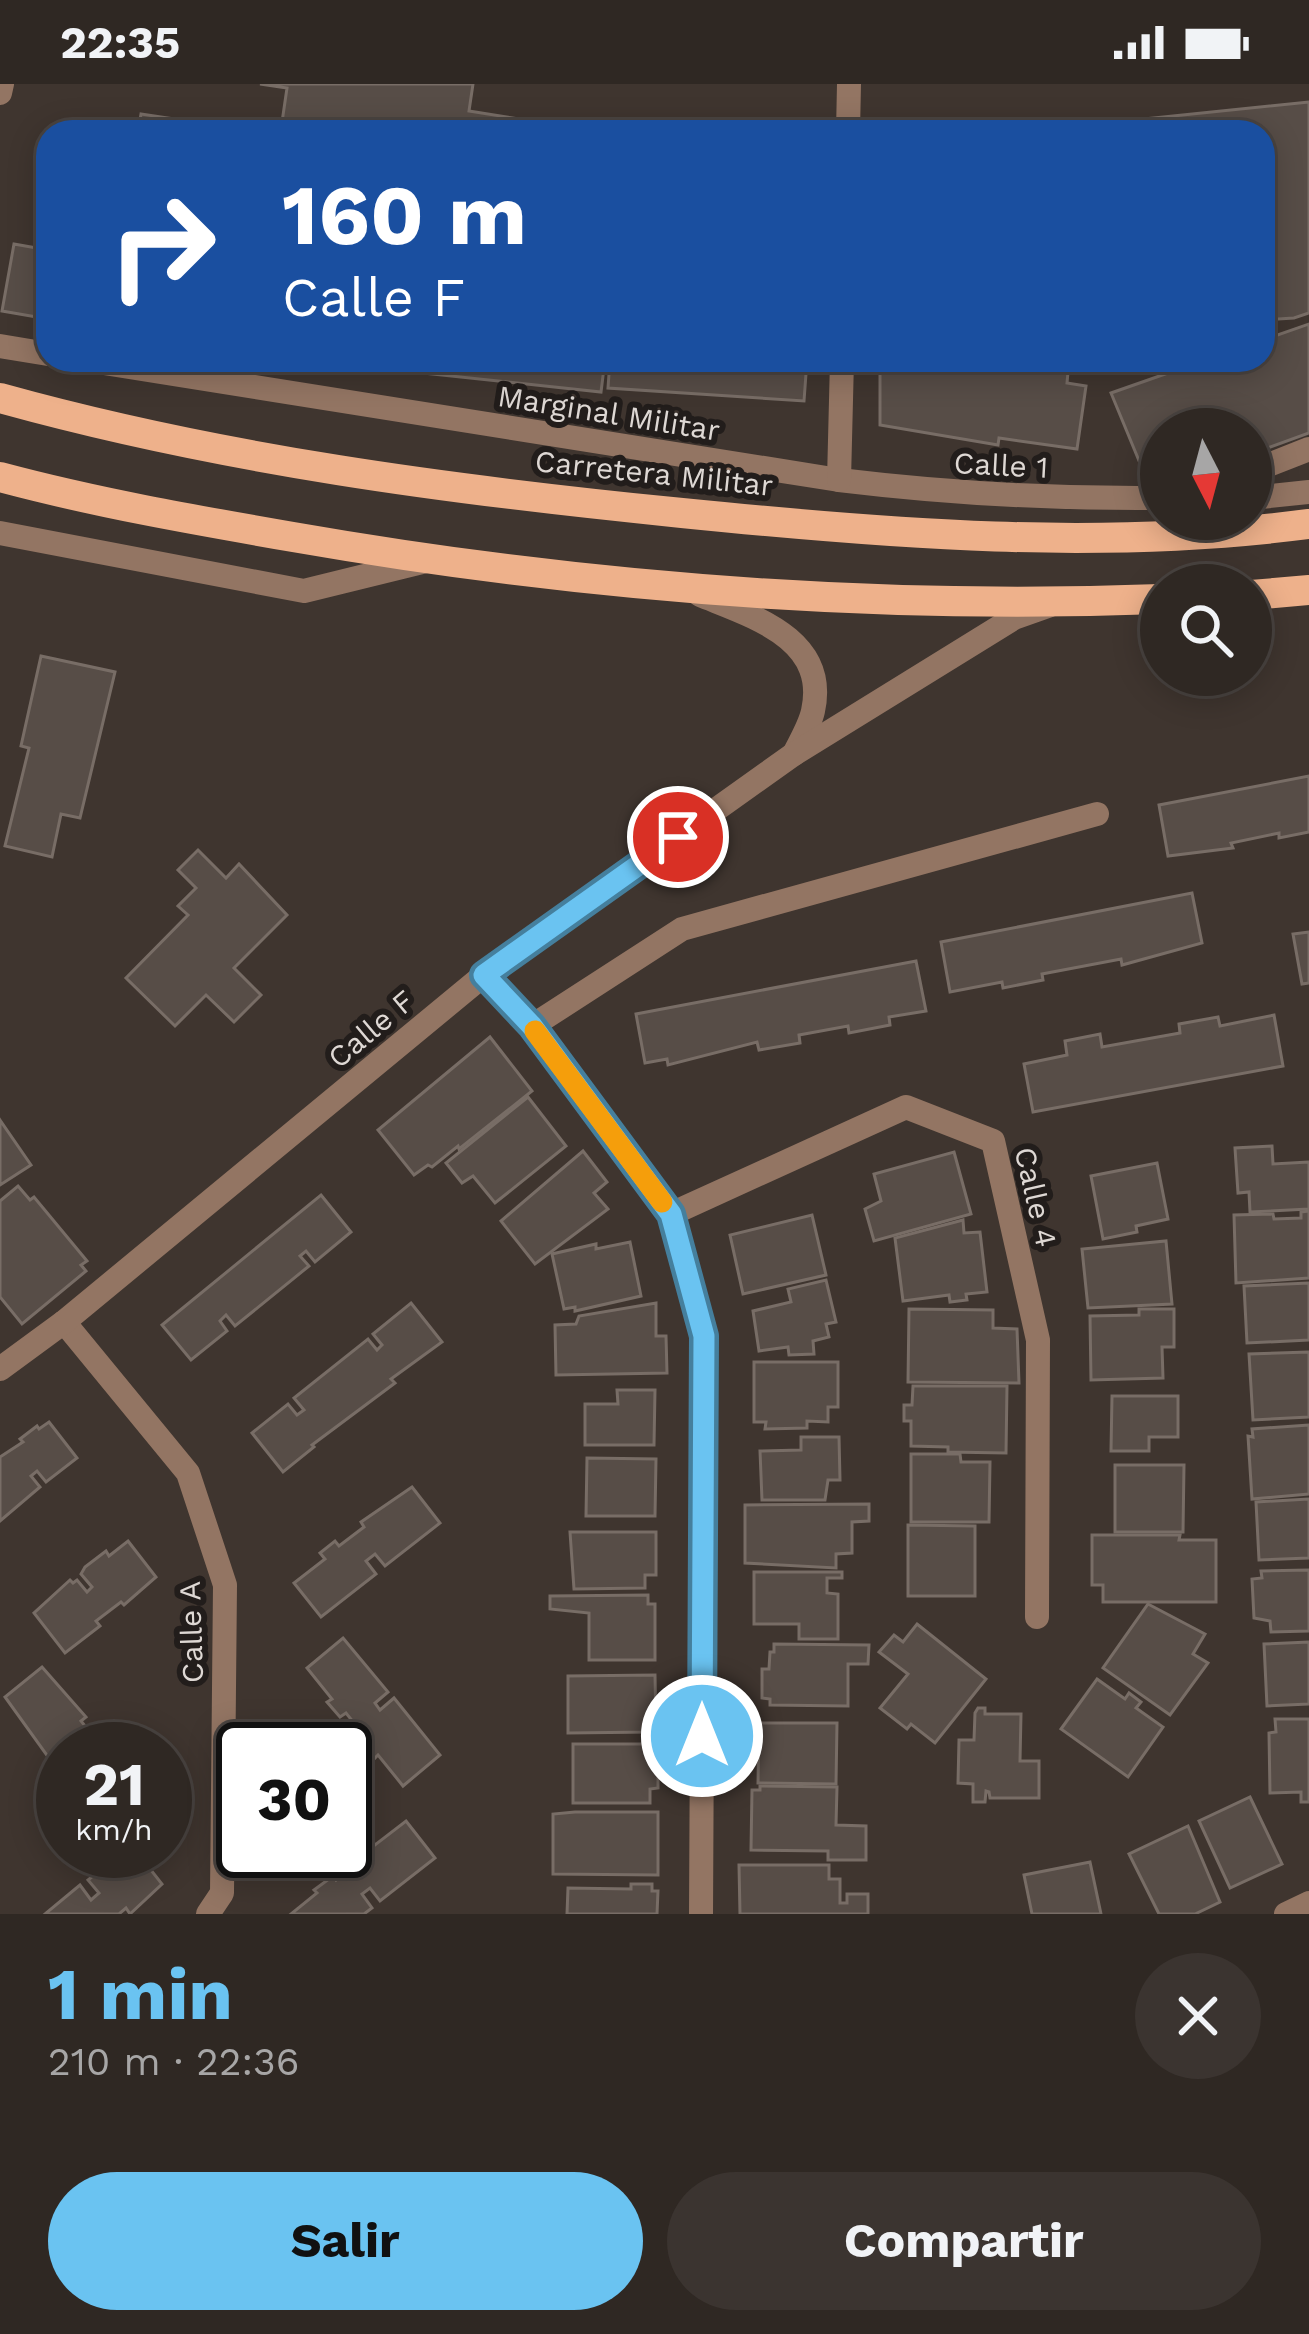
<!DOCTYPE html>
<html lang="es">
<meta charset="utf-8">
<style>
:root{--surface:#2f2823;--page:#3b3430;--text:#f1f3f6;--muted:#a7a6a6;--line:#4a4441;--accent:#6ac3f1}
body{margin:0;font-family:"Work Sans",sans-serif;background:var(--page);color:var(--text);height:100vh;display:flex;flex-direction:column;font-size:45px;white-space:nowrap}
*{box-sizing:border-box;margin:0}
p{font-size:39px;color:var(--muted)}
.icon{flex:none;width:66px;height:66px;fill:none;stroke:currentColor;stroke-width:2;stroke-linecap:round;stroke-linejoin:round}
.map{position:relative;height:1830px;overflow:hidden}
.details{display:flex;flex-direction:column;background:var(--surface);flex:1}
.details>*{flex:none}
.top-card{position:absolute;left:36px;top:36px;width:1239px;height:252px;border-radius:36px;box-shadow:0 6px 30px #0003,0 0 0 3px var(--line);background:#1a4fa0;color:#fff;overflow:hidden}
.needle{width:78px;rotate:174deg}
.fabs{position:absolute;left:1140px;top:324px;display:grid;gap:24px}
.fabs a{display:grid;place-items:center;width:132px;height:132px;border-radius:50%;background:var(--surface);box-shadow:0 6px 30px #0003,0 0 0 3px var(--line);font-size:60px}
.speed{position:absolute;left:36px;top:1638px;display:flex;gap:24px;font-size:60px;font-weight:700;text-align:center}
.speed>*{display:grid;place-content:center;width:156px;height:156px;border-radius:50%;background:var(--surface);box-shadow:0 6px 30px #0003,0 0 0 3px var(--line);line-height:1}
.speed small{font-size:30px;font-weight:400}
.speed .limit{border:6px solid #111;border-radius:18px;background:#fff;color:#111}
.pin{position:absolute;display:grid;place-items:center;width:102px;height:102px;color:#fff;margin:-51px;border:6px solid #fff;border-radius:50%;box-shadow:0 3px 12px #0007}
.me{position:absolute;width:132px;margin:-66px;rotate:0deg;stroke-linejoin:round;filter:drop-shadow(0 0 9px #0008)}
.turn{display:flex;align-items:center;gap:42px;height:252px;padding:0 48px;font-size:54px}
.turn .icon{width:156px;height:156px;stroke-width:2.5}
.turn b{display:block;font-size:84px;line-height:102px}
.round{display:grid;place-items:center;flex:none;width:126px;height:126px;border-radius:63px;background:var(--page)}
.summary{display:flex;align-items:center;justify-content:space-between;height:204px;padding:0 48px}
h1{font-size:72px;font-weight:700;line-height:90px;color:var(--accent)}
.cta{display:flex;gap:24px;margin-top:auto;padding:24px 48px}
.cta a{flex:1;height:138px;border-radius:72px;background:var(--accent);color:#111;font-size:48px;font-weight:700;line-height:138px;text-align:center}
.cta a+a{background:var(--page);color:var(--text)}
.status{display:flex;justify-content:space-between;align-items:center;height:84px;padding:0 60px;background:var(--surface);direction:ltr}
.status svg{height:33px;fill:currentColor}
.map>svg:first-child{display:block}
.building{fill:#574d47;stroke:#786d66;stroke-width:3}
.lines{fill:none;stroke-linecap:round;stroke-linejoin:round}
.minor{stroke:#937563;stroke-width:24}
.tertiary{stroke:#937563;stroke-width:24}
.primary{stroke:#eeb18b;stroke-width:30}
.route-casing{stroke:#457f9d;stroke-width:30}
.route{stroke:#6ac3f1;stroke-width:21}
.slow{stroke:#f59e0b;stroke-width:21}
.labels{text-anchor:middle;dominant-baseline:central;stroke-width:12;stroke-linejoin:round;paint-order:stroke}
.street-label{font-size:30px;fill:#ded8d4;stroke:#221d1b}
</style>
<div class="status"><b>22:35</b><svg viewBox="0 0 49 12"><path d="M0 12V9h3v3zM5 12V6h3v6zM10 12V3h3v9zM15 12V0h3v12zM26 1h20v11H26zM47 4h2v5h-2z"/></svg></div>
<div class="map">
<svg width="1309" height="1830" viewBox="0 0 1309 1830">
<rect width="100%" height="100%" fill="#3f352f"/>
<g class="building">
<path d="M260 0H473L469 27 576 44 575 48H298L281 45 287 4Z"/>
<path d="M1309 18V229L1294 234 1263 236V48H1018Z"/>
<path d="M141 30 261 48H138Z"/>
<path d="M14 160 48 166V235L2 227Z"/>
<path d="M1309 240V349L1251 370V345H1161V391L1147 396 1111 309 1205 276H1263V256Z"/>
<path d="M396 276H605L601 308 394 286Z"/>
<path d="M610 276H807L804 317 608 304Z"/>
<path d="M880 276 957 279 1012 288 1025 281 1068 288 1067 299 1086 302 1077 365 999 354 998 361 880 341Z"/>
<path d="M41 572 115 588 80 734 61 730 52 773 5 762 29 664 21 662Z"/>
<path d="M1309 692V748L1279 754V749L1231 759 1233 764 1168 772 1159 721Z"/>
<path d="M198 766 226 794 239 780 287 831 234 884 261 911 234 938 206 911 175 942 126 894 188 831 178 822 196 804 178 786Z"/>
<path d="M1192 809 1202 859 1122 881 1121 875 1042 890 1043 896 1003 904 1002 898 950 908 941 858Z"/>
<path d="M1309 848V899L1302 900 1293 850Z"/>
<path d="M916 877 926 927 889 933 890 941 849 949 848 942 799 951 800 959 759 966 757 958 668 981 667 975 645 979 636 930Z"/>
<path d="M1274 931 1283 982 1033 1028 1024 980 1067 971 1065 957 1100 950 1102 963 1180 949 1179 940 1218 933 1220 942Z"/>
<path d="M490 953 532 1007 459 1065 458 1062 432 1083 428 1081 414 1091 378 1046Z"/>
<path d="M528 1013 566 1062 495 1119 473 1092 462 1099 446 1079Z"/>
<path d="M0 1036 31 1081 0 1101Z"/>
<path d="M1272 1062 1273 1080 1309 1078V1125L1250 1128 1249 1108 1238 1109 1235 1064Z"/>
<path d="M583 1067 607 1098 594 1109 608 1125 535 1180 501 1137Z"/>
<path d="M954 1068 971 1130 874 1157 865 1125 881 1117 874 1090Z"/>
<path d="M1157 1079 1168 1135 1136 1142 1137 1148 1103 1155 1091 1092Z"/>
<path d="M18 1102 30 1116 34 1113 87 1177 81 1181 86 1187 22 1240 0 1213V1117Z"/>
<path d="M321 1111 351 1148 315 1178 306 1167 300 1172 309 1182 235 1242 226 1231 220 1237 227 1247 191 1276 162 1241Z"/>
<path d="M1309 1127V1194L1236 1199 1234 1131 1273 1130 1274 1135 1301 1134V1128Z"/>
<path d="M812 1131 826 1191 743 1210 730 1151Z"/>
<path d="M963 1136 964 1149 980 1148 987 1208 966 1210 967 1216 950 1218 949 1211 903 1217 895 1154Z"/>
<path d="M1166 1157 1172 1220 1088 1224 1082 1165Z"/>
<path d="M630 1158 641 1212 575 1227V1223L564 1225 552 1170 596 1160V1165Z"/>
<path d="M826 1196 836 1238 826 1240 829 1253 813 1257 814 1270 789 1271 788 1263 759 1267 753 1227 791 1218 788 1205Z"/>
<path d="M1309 1199V1256L1247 1259 1244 1202Z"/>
<path d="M411 1219 442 1258 391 1295 395 1299 312 1361 314 1363 283 1388 252 1349 288 1320 297 1331 304 1326 294 1314 368 1255 377 1266 382 1261 373 1250Z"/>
<path d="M656 1219V1252H666L667 1289 556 1291 555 1241 576 1240 579 1232Z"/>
<path d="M909 1225 993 1226V1244L1017 1245 1019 1299 908 1298Z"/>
<path d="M1139 1225H1174V1263H1162L1163 1294 1091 1296 1090 1232 1139 1231Z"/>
<path d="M1309 1268V1333L1253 1336 1249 1270Z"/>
<path d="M754 1278H838V1323H828V1338L807 1337V1344L765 1345 766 1338H754Z"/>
<path d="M913 1302H1007L1006 1369 948 1368V1363L911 1362V1337H904V1321H912Z"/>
<path d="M617 1306H655L654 1361H585V1320H618Z"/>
<path d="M1112 1312H1178V1353H1149V1367H1111Z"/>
<path d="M49 1338 77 1374 46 1398 37 1387 31 1392 40 1403 0 1437V1373L23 1358 20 1355 37 1342 39 1345Z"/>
<path d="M1309 1341V1410L1252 1415 1248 1352 1253 1353 1252 1345Z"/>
<path d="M801 1353H839L840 1396H828L825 1416H762L760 1367 801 1366Z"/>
<path d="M911 1370H960L961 1378H990L989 1438H911Z"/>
<path d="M587 1374 656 1375 655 1432H586Z"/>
<path d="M1115 1381H1184L1183 1448H1115Z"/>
<path d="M412 1403 440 1439 385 1482 375 1470 366 1477 376 1490 321 1533 294 1499 325 1475 320 1469 335 1457 339 1462 364 1443 361 1438Z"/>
<path d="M1309 1415V1474L1259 1476 1256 1418Z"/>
<path d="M869 1420V1437L852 1438V1469L836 1470V1484L745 1479V1421Z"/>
<path d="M908 1441 975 1442V1512H908Z"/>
<path d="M570 1448H656V1491H645V1504L574 1505Z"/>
<path d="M1092 1451H1180L1179 1456H1216V1518H1103V1501H1092Z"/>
<path d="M128 1457 156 1493 124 1521 121 1518 96 1537 100 1542 65 1569 34 1529 70 1496 73 1499 77 1496 87 1508 92 1503 81 1490 85 1483 106 1467 109 1472Z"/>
<path d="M1309 1486V1547L1271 1548 1270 1537 1254 1534 1252 1495 1262 1494 1261 1487Z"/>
<path d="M754 1488H842V1494H827V1509L838 1510V1555H799V1540H754Z"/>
<path d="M648 1511V1520H655V1576H589V1529L550 1525V1512Z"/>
<path d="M1148 1520 1205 1550 1193 1570 1208 1579 1170 1631 1103 1584Z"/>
<path d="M917 1540 986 1595 935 1659 911 1640 907 1645 880 1624 908 1590 879 1568 894 1551 903 1558Z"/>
<path d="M343 1554 388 1608 375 1619 380 1626 394 1614 440 1671 403 1702 378 1671 375 1674 361 1658 366 1654 346 1629 340 1633 327 1618 332 1615 307 1584Z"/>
<path d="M1309 1558V1620L1267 1622 1264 1560Z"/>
<path d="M774 1560 869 1561 868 1580H848V1622L770 1621V1615L762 1614V1585H769L770 1568H774Z"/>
<path d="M42 1583 86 1633 81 1637 101 1662 106 1658 112 1665H63L51 1677 5 1613Z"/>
<path d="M655 1591 656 1645H651V1648L568 1649V1592Z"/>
<path d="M1097 1595 1125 1615 1129 1609 1141 1618 1136 1624 1163 1643 1128 1693 1061 1645Z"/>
<path d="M978 1624H985V1630H1021L1020 1677H1039V1714H990L989 1708 986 1707 985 1718H973V1700L958 1699 959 1656H974L975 1629Z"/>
<path d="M1275 1635H1309V1718H1301V1708L1270 1709 1269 1649 1276 1648Z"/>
<path d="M759 1639H837L836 1700 758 1699Z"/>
<path d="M573 1660H658V1704L650 1705V1719H573Z"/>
<path d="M760 1702 837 1703 836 1741 866 1742V1776H828V1767L751 1766 752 1706H760Z"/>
<path d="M1250 1713 1282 1780 1230 1804 1199 1737Z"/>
<path d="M575 1728H658V1791L553 1790V1730Z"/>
<path d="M406 1737 435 1774 380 1817 370 1804 362 1810 372 1824 364 1830H291L317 1809 314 1806 333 1792 336 1796 360 1777 355 1771 372 1757 375 1761Z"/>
<path d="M1188 1742 1220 1818 1195 1830H1159L1129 1770Z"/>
<path d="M124 1767H136L162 1800 130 1830 126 1824 119 1830H45L80 1801 91 1816 99 1809 88 1796Z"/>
<path d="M1090 1778 1101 1830H1032L1024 1791Z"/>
<path d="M739 1781H829V1795H840V1819H847V1810H868V1830H740Z"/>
<path d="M631 1800H652V1807H658L657 1830H567L568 1804 631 1805Z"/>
</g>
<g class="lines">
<g class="minor">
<path d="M848 48 849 0"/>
<path d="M0 262 48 270"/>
<path d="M85 276 839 396C946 409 1053 415 1161 414"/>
<path d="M1251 388 1309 365"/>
<path d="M839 396 842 276"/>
<path d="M1251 414 1309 408"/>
<path d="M0 449 304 507 426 477"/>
<path d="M484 891 532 942 671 1130 704 1252 701 1830"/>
<path d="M532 942 682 845 1097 730"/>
<path d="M671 1130 906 1023 993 1057 1038 1256 1037 1533"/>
<path d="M64 1238 188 1389 225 1501 222 1809 208 1830"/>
<path d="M1286 1830 1309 1819"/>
</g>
<g class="tertiary">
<path d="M0 9 2 0"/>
<path d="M700 511C751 532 829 554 813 627 810 641 801 656 794 670"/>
<path d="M0 1285 64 1238 484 891 794 670 1014 534 1048 522"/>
</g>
<g class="primary">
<path d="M0 314C223 376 452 406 682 429 891 450 1099 467 1309 440"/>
<path d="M0 393C97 419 195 436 293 453 580 503 870 526 1161 515"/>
<path d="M1251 511 1309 506"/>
</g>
</g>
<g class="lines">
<g class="route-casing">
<path id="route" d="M678 753 484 891 532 942 671 1130 704 1252 702 1652"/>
</g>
<use href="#route" class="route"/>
<path class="slow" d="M535 947 662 1118"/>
</g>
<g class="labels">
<g class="street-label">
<text transform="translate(609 329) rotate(9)">Marginal Militar</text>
<text transform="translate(1001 381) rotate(3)">Calle 1</text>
<text transform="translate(654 389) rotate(6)">Carretera Militar</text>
<text transform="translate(371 945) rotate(-40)">Calle F</text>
<text transform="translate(1036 1113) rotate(77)">Calle 4</text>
<text transform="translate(191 1548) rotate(-92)">Calle A</text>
</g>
</g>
</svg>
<div class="fabs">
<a><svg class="needle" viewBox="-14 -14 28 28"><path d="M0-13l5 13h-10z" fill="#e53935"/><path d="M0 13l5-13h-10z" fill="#a7a6a6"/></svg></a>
<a><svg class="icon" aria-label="search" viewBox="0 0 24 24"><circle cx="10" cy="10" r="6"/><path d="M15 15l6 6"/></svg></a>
</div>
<div class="speed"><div>21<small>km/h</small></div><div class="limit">30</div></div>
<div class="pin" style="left:678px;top:753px;background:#d93025"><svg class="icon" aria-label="arrive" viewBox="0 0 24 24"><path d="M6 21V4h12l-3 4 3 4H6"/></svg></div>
<svg class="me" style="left:702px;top:1652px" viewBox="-20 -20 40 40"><circle r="17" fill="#6ac3f1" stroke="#fff" stroke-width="3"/><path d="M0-11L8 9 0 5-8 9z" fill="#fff"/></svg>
<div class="top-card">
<div class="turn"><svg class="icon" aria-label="right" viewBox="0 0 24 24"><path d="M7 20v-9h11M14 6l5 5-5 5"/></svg><div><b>160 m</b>Calle F</div></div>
</div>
</div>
<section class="details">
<div class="summary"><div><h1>1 min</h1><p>210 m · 22:36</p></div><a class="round"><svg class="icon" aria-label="close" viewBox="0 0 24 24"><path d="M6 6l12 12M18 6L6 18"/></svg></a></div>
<div class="cta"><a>Salir</a><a>Compartir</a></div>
</section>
